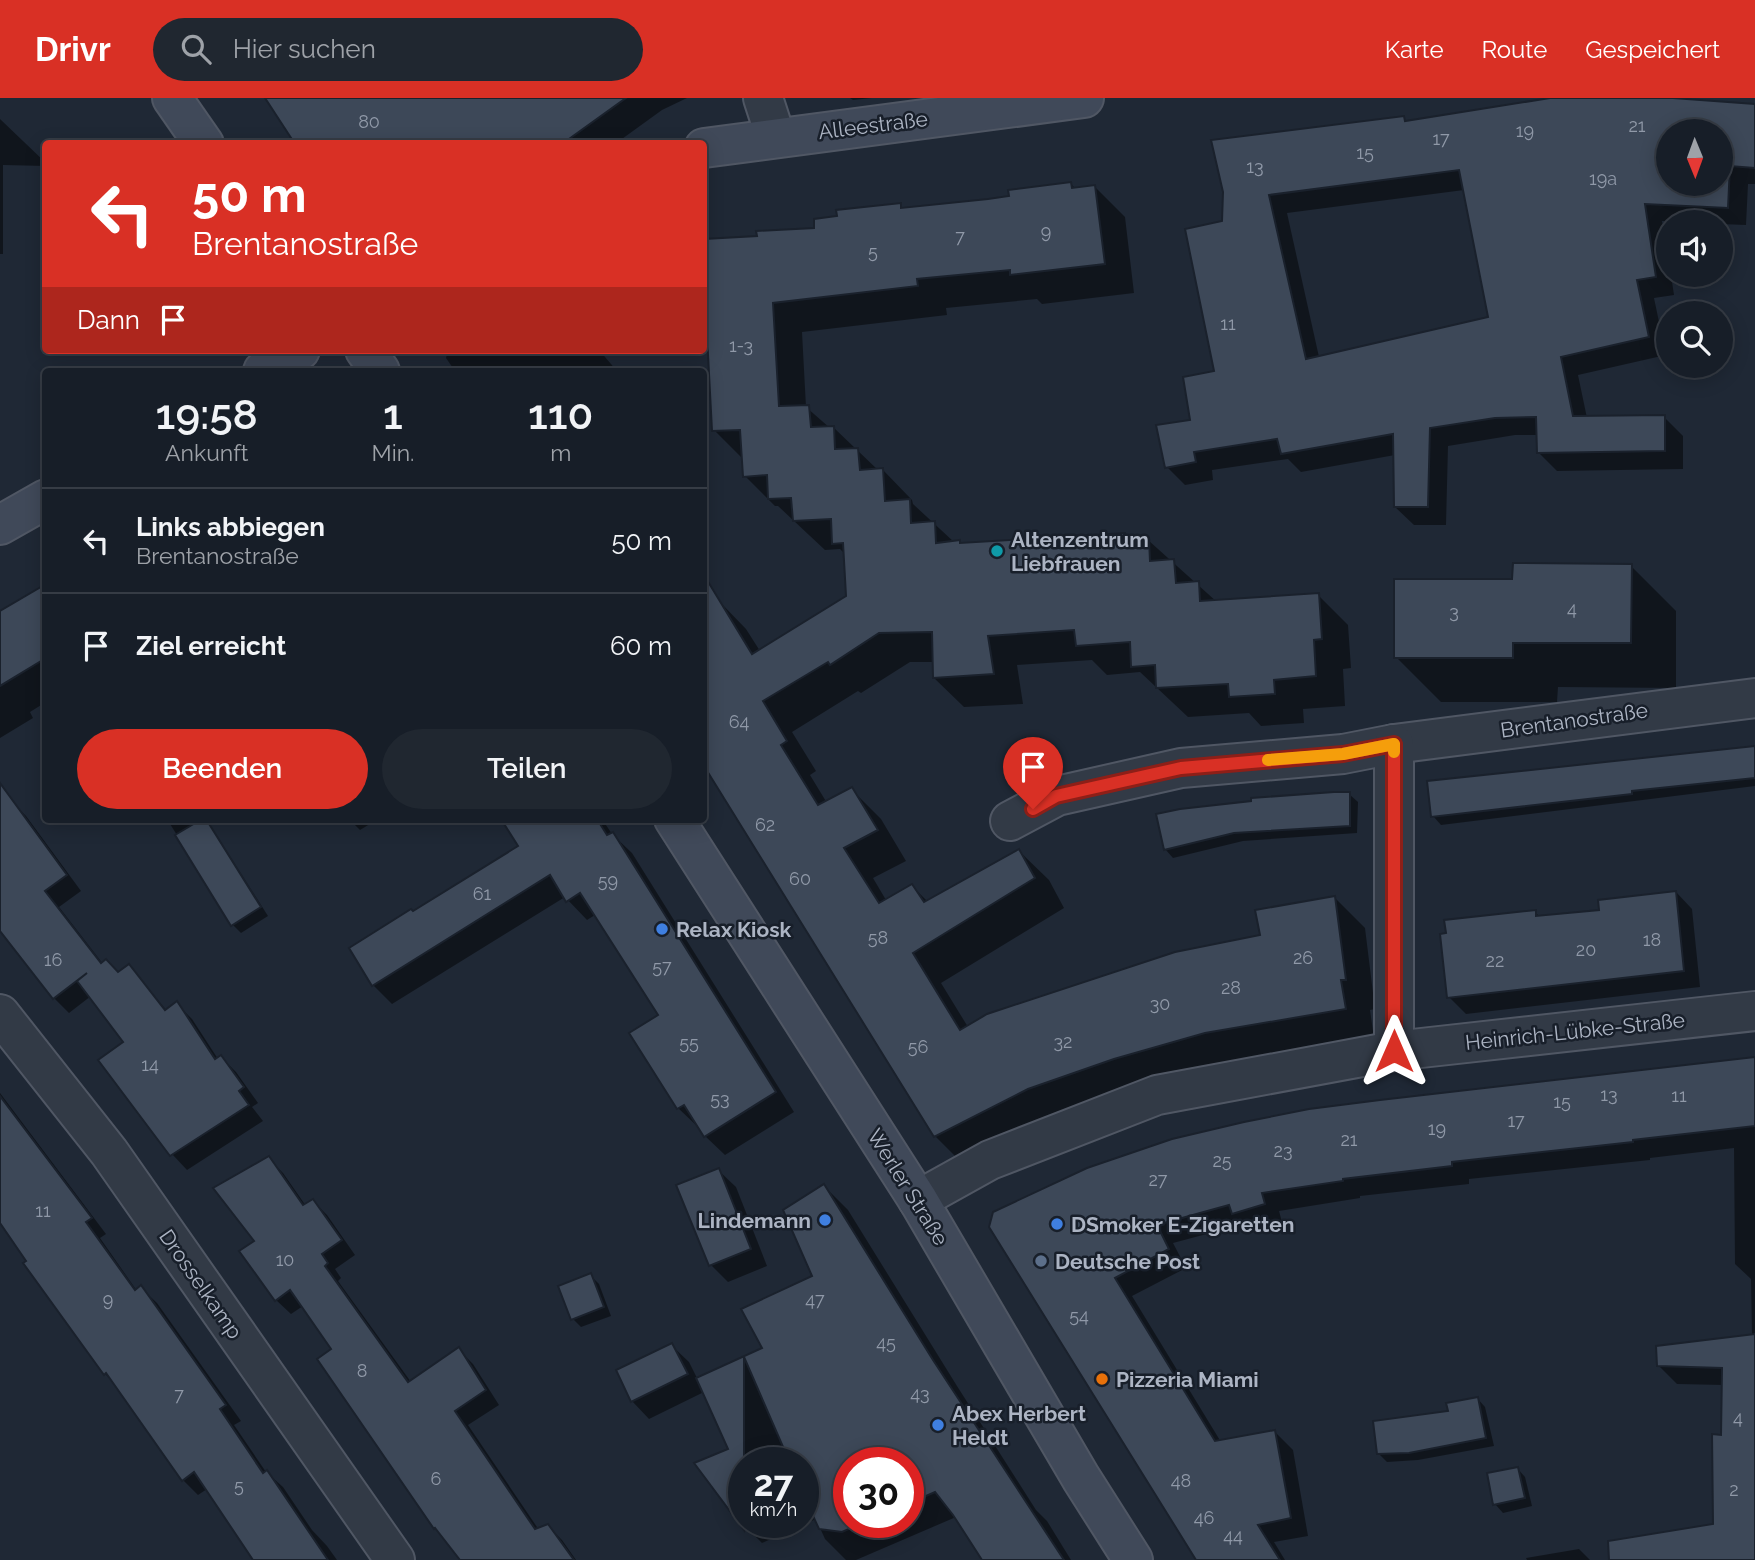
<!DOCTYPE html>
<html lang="de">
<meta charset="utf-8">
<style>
:root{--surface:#171e28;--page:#202730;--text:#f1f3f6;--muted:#9ea2a8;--line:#363c45;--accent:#d93025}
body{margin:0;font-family:Raleway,sans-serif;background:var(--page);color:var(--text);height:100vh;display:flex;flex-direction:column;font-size:26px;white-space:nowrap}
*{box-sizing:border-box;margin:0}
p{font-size:23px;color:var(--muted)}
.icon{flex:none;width:38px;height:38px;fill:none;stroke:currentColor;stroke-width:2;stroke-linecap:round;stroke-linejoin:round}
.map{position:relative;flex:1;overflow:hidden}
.details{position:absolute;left:42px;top:270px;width:665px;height:455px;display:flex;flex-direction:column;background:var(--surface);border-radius:7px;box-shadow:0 4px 18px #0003,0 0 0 2px var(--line)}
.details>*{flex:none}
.top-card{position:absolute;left:42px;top:42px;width:665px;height:214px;border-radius:7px;box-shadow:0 4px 18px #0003,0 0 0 2px var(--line);background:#d93025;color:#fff;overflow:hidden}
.needle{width:46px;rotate:179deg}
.controls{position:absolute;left:1656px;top:21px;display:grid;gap:14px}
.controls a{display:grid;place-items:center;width:77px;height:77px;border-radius:50%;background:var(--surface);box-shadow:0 4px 18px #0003,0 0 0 2px var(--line);font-size:35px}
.speed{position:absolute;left:728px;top:1349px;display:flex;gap:14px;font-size:35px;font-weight:700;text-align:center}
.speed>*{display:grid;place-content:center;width:91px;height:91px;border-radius:50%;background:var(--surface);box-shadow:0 4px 18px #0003,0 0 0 2px var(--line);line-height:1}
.speed small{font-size:18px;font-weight:400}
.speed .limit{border:10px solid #d22;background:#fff;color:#111}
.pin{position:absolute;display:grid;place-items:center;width:60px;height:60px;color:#fff;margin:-72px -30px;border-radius:50% 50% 50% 0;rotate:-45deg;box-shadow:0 0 7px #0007}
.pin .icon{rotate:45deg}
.me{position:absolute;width:77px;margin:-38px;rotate:0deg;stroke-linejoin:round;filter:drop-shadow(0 0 5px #0008)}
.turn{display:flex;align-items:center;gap:24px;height:147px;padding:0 35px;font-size:32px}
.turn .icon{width:91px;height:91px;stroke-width:2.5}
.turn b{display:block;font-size:49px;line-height:60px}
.then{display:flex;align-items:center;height:66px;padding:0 35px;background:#0003;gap:14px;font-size:26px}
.eta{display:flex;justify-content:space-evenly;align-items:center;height:119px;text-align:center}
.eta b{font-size:42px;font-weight:600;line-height:49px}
.action{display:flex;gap:14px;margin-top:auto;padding:14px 35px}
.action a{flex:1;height:80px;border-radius:42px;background:var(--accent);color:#fff;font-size:28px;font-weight:600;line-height:80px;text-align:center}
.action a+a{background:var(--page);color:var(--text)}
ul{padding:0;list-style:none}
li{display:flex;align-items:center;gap:21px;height:105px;padding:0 35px;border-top:2px solid var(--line)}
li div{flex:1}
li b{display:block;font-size:26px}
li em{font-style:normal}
header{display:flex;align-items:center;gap:42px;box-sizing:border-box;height:98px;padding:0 35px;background:var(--accent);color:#fff}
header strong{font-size:33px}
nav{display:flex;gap:38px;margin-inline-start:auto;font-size:24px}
.search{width:490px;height:63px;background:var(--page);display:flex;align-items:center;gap:18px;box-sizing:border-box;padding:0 24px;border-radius:38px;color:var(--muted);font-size:26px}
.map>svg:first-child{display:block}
.shadow{fill:#0007;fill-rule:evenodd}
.building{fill:#3d4858;stroke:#1a212c;stroke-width:2;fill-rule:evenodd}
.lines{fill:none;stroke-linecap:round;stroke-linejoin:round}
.street-casing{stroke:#505764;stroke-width:42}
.secondary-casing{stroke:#505764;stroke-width:42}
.street{stroke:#323a46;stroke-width:38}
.secondary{stroke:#404959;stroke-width:38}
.route-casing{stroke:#8d1f18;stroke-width:18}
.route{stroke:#d93025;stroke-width:12}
.slow{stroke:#f59e0b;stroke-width:12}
.culture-dot{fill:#0f9aa8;stroke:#181f2a;stroke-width:2.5}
.shop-dot{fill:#3f7fe0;stroke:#181f2a;stroke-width:2.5}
.service-dot{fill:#5c6f8a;stroke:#181f2a;stroke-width:2.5}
.food-dot{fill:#e8710a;stroke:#181f2a;stroke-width:2.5}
.labels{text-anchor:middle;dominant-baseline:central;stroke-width:5;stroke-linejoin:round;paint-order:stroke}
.number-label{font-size:18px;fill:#9099a8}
.street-label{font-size:21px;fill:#acb4c3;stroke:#181f2a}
.poi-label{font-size:21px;font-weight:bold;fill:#acb4c3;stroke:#181f2a;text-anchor:start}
</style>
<header>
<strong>Drivr</strong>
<div class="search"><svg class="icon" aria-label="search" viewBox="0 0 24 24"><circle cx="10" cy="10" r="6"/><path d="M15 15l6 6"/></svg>Hier suchen</div>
<nav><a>Karte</a><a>Route</a><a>Gespeichert</a></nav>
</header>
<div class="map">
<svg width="1755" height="1462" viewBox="0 0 1755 1462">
<rect width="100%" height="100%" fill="#1f2835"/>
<g class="shadow">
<path d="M267 0H687L662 12 615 46H298Z"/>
<path d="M850 0H872L853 2Z"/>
<path d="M1600 0H1645L1755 6V86H1748L1746 127 1720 126V124L1662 123 1668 159V177H1671L1674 197 1654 200 1666 257 1578 277 1587 320 1664 319 1683 338V371L1557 373 1538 354V337H1515L1448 348 1446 427H1414L1395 409V357L1301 374 1288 361 1212 372 1213 382 1185 387 1167 369 1216 275 1225 94 1403 20 1407 24ZM1668 33H1720V86H1668ZM1464 92 1490 220 1319 259 1287 115Z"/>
<path d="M0 21 46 65V68L3 67V156H0Z"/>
<path d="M1071 86 1076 91 1095 89 1125 119 1134 195 1042 206 1037 201 946 210 947 217 802 234 806 309 830 330 833 329 878 372H883L912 402 913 406 954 444H960L963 447 1125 437 1130 443 1148 442 1217 504 1318 497 1348 527 1351 570 1343 571 1345 608 1303 611 1304 625 1261 628 1249 615 1188 619 1140 574 1107 577 1092 562 1017 567 1023 606 964 609 934 580V564H910L861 595 858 593 792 634 816 673 810 677 827 705 851 691 881 721 906 763 873 780 886 802 912 788 928 804 1019 753 1049 782 1064 810 941 885 968 929 1262 838 1335 800 1365 830 1375 911 1370 912 1374 940 965 1068 935 1038 704 663V509L717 501 746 531 760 553 848 499 846 457 840 451 825 452 778 408H775L745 378 744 362 714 332 704 142 759 139 816 131 900 107 905 112 988 103Z"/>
<path d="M448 252H599L617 273H455L446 260Z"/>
<path d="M1631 468 1676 513V590L1558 589 1557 604H1441L1396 559 1513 483Z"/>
<path d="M46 488V604L30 614 33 620 0 640V515Z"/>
<path d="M1755 649V688L1441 727 1433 718Z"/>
<path d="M1349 696 1358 704 1357 735 1243 743 1173 760 1165 751Z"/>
<path d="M11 703 26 718 81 793 59 809 103 866 119 876 129 868 167 913 177 906 192 921 218 961 221 959 236 974 258 1005 252 1009 263 1023 187 1072 172 1056 125 944 91 898 69 915 54 900 0 828V711Z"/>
<path d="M167 721H206L268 818 241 835 232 826Z"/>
<path d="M349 721H378L360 732Z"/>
<path d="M504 721H602L612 736 632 755 794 1014 725 1057 705 1038 699 1028 698 1029 678 1010 660 918 595 817 587 822 565 799 392 906 373 887 413 815 521 748Z"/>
<path d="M1676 794 1692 811 1700 889 1466 916 1449 899 1535 814 1541 820 1601 814Z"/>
<path d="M1755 962V1462H1648L1715 1428 1722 1338 1723 1287 1677 1286 1659 1268 1752 1238 1751 1181 1735 1166 1734 1050 1650 1060V1062L1469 1081V1086L1360 1098V1100L1279 1113 1282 1124 1251 1133 1244 1126 1173 1145 1186 1170 1132 1198 1221 1344 1275 1334 1293 1352 1308 1438 1274 1444 1285 1462H1198L991 1129Z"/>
<path d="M0 995 106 1136 100 1140 137 1193 141 1190 157 1205 241 1323 234 1327 266 1374 283 1389 312 1432 327 1448 337 1462H255L207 1391 198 1397 183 1382 116 1286 105 1276 0 1122Z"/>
<path d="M268 1060 283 1075 306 1108 313 1103 327 1117 355 1157 335 1171 341 1180 338 1183 411 1284 459 1252 473 1266 499 1307 468 1327 539 1432 548 1428 562 1442 576 1462H465L333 1252 303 1208 291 1216 276 1202 257 1143Z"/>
<path d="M718 1072 736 1089 767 1168 728 1184 711 1167Z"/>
<path d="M824 1088 848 1112 957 1288 1036 1412 1047 1423 1071 1462H984L956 1419 856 1462H846L825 1441 816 1421 762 1445 738 1421 730 1351 704 1294 649 1321 632 1303 671 1247 689 1264 698 1282 765 1251 814 1179ZM744 1365H803V1424H744ZM849 1365H908V1424H849Z"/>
<path d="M590 1177 599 1186 611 1218 581 1229 573 1221Z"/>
<path d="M1477 1300 1485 1309 1494 1348 1418 1362 1387 1364 1379 1356Z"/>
<path d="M1517 1370 1525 1379 1532 1408 1503 1415 1495 1406Z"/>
<path d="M1579 1451 1590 1462H1527L1526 1460Z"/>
</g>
<g class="building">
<path d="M265 0H626L562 46H295Z"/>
<path d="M1550 0H1673L1755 6V70L1730 68 1728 110 1645 106 1656 179 1637 182 1649 239 1561 259 1573 318 1665 317V353L1537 355 1536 319 1495 320 1430 330 1428 409H1394L1393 336 1281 356 1277 341 1194 354 1196 364 1165 370 1156 327 1190 322 1183 279 1214 273 1185 131 1222 123 1223 94 1211 42 1404 18 1405 23ZM1668 33H1720V86H1668ZM1459 72 1488 219 1306 261 1269 97Z"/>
<path d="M1071 84 1072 90 1095 87 1105 166 1010 177V172L917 181 918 188 773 205 779 308 809 307 811 329 834 328 835 351 858 350 860 372 883 370 885 403 910 401 911 425 935 423 936 445 960 442V445L1125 435 1126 441 1149 440 1150 463 1174 461 1176 485 1199 483 1200 503 1319 495 1322 541 1314 542 1316 578 1274 582 1275 596 1229 599 1228 586 1156 590 1155 567 1131 569 1130 544 1076 548 1074 532 988 538 994 576 933 580 932 534 879 535 830 567 828 564 763 603 787 643 781 647 818 707 852 689 878 732 844 750 879 805 912 786 924 804 1019 751 1035 780 913 855 960 932 987 916 1175 854 1260 837 1255 812 1335 798 1346 882H1341L1346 911 1205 935 1114 961 1028 991 934 1039 704 668V477L752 556 846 498 843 445 832 446 831 421 793 423 791 400 768 401 767 377 743 379 740 332 712 333 704 180V141L757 138 756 133 814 130V121L837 118 836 112 901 105V110L988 101 1009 98 1008 92Z"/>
<path d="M1513 465 1632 466 1631 545H1513V560H1394V481H1512Z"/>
<path d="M46 486V560L0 588V513Z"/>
<path d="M1755 648V680L1632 693V696L1431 719 1427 683Z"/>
<path d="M0 685 67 777 45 793 101 865 106 861 118 874 129 866 165 912 177 903 215 961 221 957 244 989 239 993 249 1007 170 1058 98 962 123 944 77 883 87 875 53 901 0 833Z"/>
<path d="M1334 694H1350V728L1234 735 1164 752 1156 716 1180 711 1251 703V700Z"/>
<path d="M202 721H206L261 809 231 828 175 737Z"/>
<path d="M501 721H597L607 737 613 734 776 994 704 1039 684 1007 677 1011 629 935 658 917 580 795 566 804 550 777 372 888 349 850 411 811 413 813 518 748Z"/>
<path d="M1676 793 1684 873 1447 900 1440 836 1446 835 1444 822 1536 812V818L1599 812 1598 802Z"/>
<path d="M1755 959V1028L1633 1042V1044L1452 1064V1068L1343 1081V1083L1262 1095 1265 1106 1232 1116 1229 1107 1157 1127 1169 1151 1115 1180 1215 1343 1275 1332 1291 1420 1258 1427 1280 1462H1196L989 1129 993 1114 1087 1070 1172 1041 1244 1024 1309 1011 1380 1002Z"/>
<path d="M0 998 92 1120 86 1124 135 1192 141 1187 226 1307 220 1311 263 1375 267 1372 328 1462H253L194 1374 182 1383 106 1275 104 1277 23 1165 26 1163 0 1125Z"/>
<path d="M269 1058 303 1107 313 1101 342 1142 322 1156 328 1165 325 1168 408 1284 459 1249 486 1292 455 1313 535 1431 548 1426 574 1462H460L435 1430 434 1431 317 1261 331 1251 290 1192 275 1203 239 1153 254 1143 213 1090Z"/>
<path d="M719 1070 751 1151 709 1168 676 1087Z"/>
<path d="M824 1086 933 1262 1064 1462H982L953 1417 935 1394 908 1406V1365H849V1424H865L842 1434 819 1431 803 1396V1365H790L744 1259V1432L694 1365 728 1351 696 1280 762 1250 741 1211 812 1178 783 1112Z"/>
<path d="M591 1175 604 1209 571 1222 558 1188Z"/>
<path d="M1755 1236V1462H1609L1608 1443 1713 1426 1712 1336 1721 1337 1722 1270 1657 1268 1656 1248Z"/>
<path d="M672 1245 688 1276 631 1304 616 1272Z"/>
<path d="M1478 1299 1486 1340 1409 1355 1377 1356 1373 1323 1448 1313 1446 1305Z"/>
<path d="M1518 1369 1525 1400 1493 1407 1487 1375Z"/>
</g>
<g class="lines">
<g class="street-casing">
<g id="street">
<path d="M763 0 776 40"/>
<path d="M1010 723 1057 698 1181 670 1343 656 1394 646 1755 600"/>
<path d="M0 916 109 1054 395 1462"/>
<path d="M1394 953V646"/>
<path d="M918 1102 990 1062 1157 997 1394 953 1755 913"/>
</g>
</g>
<g class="secondary-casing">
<g id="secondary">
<path d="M172 0 204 46"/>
<path d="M704 50 1084 0"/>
<path d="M365 252 380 273"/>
<path d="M263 273 300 252"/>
<path d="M0 427 46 401"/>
<path d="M674 721 918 1102 1081 1380 1133 1462"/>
</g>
</g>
<use href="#street" class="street"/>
<use href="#secondary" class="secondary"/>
</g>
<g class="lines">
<g class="route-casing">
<path id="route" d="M1033 711 1056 698 1181 670 1343 656 1394 646V953"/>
</g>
<use href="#route" class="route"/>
<path class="slow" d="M1268 662 1343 656 1394 646V654"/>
</g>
<circle class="culture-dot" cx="997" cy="453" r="7"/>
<g class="shop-dot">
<circle cx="662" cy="831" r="7"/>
<circle cx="825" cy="1122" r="7"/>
<circle cx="1057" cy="1126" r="7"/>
<circle cx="938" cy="1327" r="7"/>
</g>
<circle class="service-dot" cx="1041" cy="1163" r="7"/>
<circle class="food-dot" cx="1102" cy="1281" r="7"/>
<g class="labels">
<g class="number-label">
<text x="369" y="23">80</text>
<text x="1637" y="27">21</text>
<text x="1525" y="32">19</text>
<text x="1441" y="40">17</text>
<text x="1365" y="54">15</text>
<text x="1255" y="68">13</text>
<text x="1603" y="80">19a</text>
<text x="1046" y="133">9</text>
<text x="960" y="138">7</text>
<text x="873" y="153">5</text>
<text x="1228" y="225">11</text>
<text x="741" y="247">1-3</text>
<text x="1572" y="510">4</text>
<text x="1454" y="513">3</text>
<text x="739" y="623">64</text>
<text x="765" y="726">62</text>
<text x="800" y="780">60</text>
<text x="608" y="782">59</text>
<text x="482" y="795">61</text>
<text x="878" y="839">58</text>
<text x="1652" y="841">18</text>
<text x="1586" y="851">20</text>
<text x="1303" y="859">26</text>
<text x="53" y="861">16</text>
<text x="1495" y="862">22</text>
<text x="662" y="868">57</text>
<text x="1231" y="889">28</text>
<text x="1160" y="905">30</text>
<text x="1063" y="943">32</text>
<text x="689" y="944">55</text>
<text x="918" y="948">56</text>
<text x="150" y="966">14</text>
<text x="1609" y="996">13</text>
<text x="1679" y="997">11</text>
<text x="720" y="1000">53</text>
<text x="1562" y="1003">15</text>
<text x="1516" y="1022">17</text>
<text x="1437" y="1030">19</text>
<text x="1349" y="1041">21</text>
<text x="1283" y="1052">23</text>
<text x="1222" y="1062">25</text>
<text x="1158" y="1081">27</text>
<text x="43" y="1112">11</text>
<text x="285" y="1161">10</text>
<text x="108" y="1201">9</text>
<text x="815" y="1201">47</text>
<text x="1079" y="1217">54</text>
<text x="886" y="1244">45</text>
<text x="362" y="1272">8</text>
<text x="920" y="1295">43</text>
<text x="179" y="1296">7</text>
<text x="1738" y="1319">4</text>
<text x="436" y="1380">6</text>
<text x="1181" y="1382">48</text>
<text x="239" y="1387">5</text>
<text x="1734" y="1391">2</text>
<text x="1204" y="1419">46</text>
<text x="1233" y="1437">44</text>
</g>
<g class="street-label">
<text transform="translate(873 27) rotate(-7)">Alleestraße</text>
<text transform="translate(1574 622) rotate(-8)">Brentanostraße</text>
<text transform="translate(1575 933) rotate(-6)">Heinrich-Lübke-Straße</text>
<text transform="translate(908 1089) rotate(58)">Werler Straße</text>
<text transform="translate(201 1186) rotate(55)">Drosselkamp</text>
</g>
<g class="poi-label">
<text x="1011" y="441">Altenzentrum<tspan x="1011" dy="24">Liebfrauen</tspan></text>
<text x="676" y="831">Relax Kiosk</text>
<text x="811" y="1122" text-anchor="end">Lindemann</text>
<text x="1071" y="1126">DSmoker E-Zigaretten</text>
<text x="1055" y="1163">Deutsche Post</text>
<text x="1116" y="1281">Pizzeria Miami</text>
<text x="952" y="1315">Abex Herbert<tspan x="952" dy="24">Heldt</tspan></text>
</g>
</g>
</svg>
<div class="controls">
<a><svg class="needle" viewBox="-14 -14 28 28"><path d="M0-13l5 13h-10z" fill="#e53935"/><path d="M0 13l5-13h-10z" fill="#9ea2a8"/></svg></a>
<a><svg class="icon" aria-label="sound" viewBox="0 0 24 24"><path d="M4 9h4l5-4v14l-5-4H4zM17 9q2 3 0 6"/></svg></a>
<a><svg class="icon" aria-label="search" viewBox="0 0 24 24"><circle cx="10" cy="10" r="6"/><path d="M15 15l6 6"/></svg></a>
</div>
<div class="speed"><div>27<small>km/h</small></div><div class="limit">30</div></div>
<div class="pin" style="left:1033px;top:711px;background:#d93025"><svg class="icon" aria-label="arrive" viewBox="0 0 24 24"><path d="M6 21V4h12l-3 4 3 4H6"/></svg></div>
<svg class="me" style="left:1394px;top:953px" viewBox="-20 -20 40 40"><path d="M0-17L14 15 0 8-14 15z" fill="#d93025" stroke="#fff" stroke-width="4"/></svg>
<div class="top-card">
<div class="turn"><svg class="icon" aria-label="left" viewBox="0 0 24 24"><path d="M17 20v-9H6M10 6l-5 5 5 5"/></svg><div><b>50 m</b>Brentanostraße</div></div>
<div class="then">Dann<svg class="icon" aria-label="arrive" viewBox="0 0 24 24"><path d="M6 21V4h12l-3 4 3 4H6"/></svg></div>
</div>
<section class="details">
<div class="eta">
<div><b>19:58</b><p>Ankunft</p></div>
<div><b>1</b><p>Min.</p></div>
<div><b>110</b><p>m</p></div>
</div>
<ul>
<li><svg class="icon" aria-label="left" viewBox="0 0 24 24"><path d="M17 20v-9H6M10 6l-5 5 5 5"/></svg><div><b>Links abbiegen</b><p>Brentanostraße</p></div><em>50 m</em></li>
<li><svg class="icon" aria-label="arrive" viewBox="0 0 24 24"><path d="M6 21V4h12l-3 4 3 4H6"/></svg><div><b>Ziel erreicht</b></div><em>60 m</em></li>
</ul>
<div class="action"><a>Beenden</a><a>Teilen</a></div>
</section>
</div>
